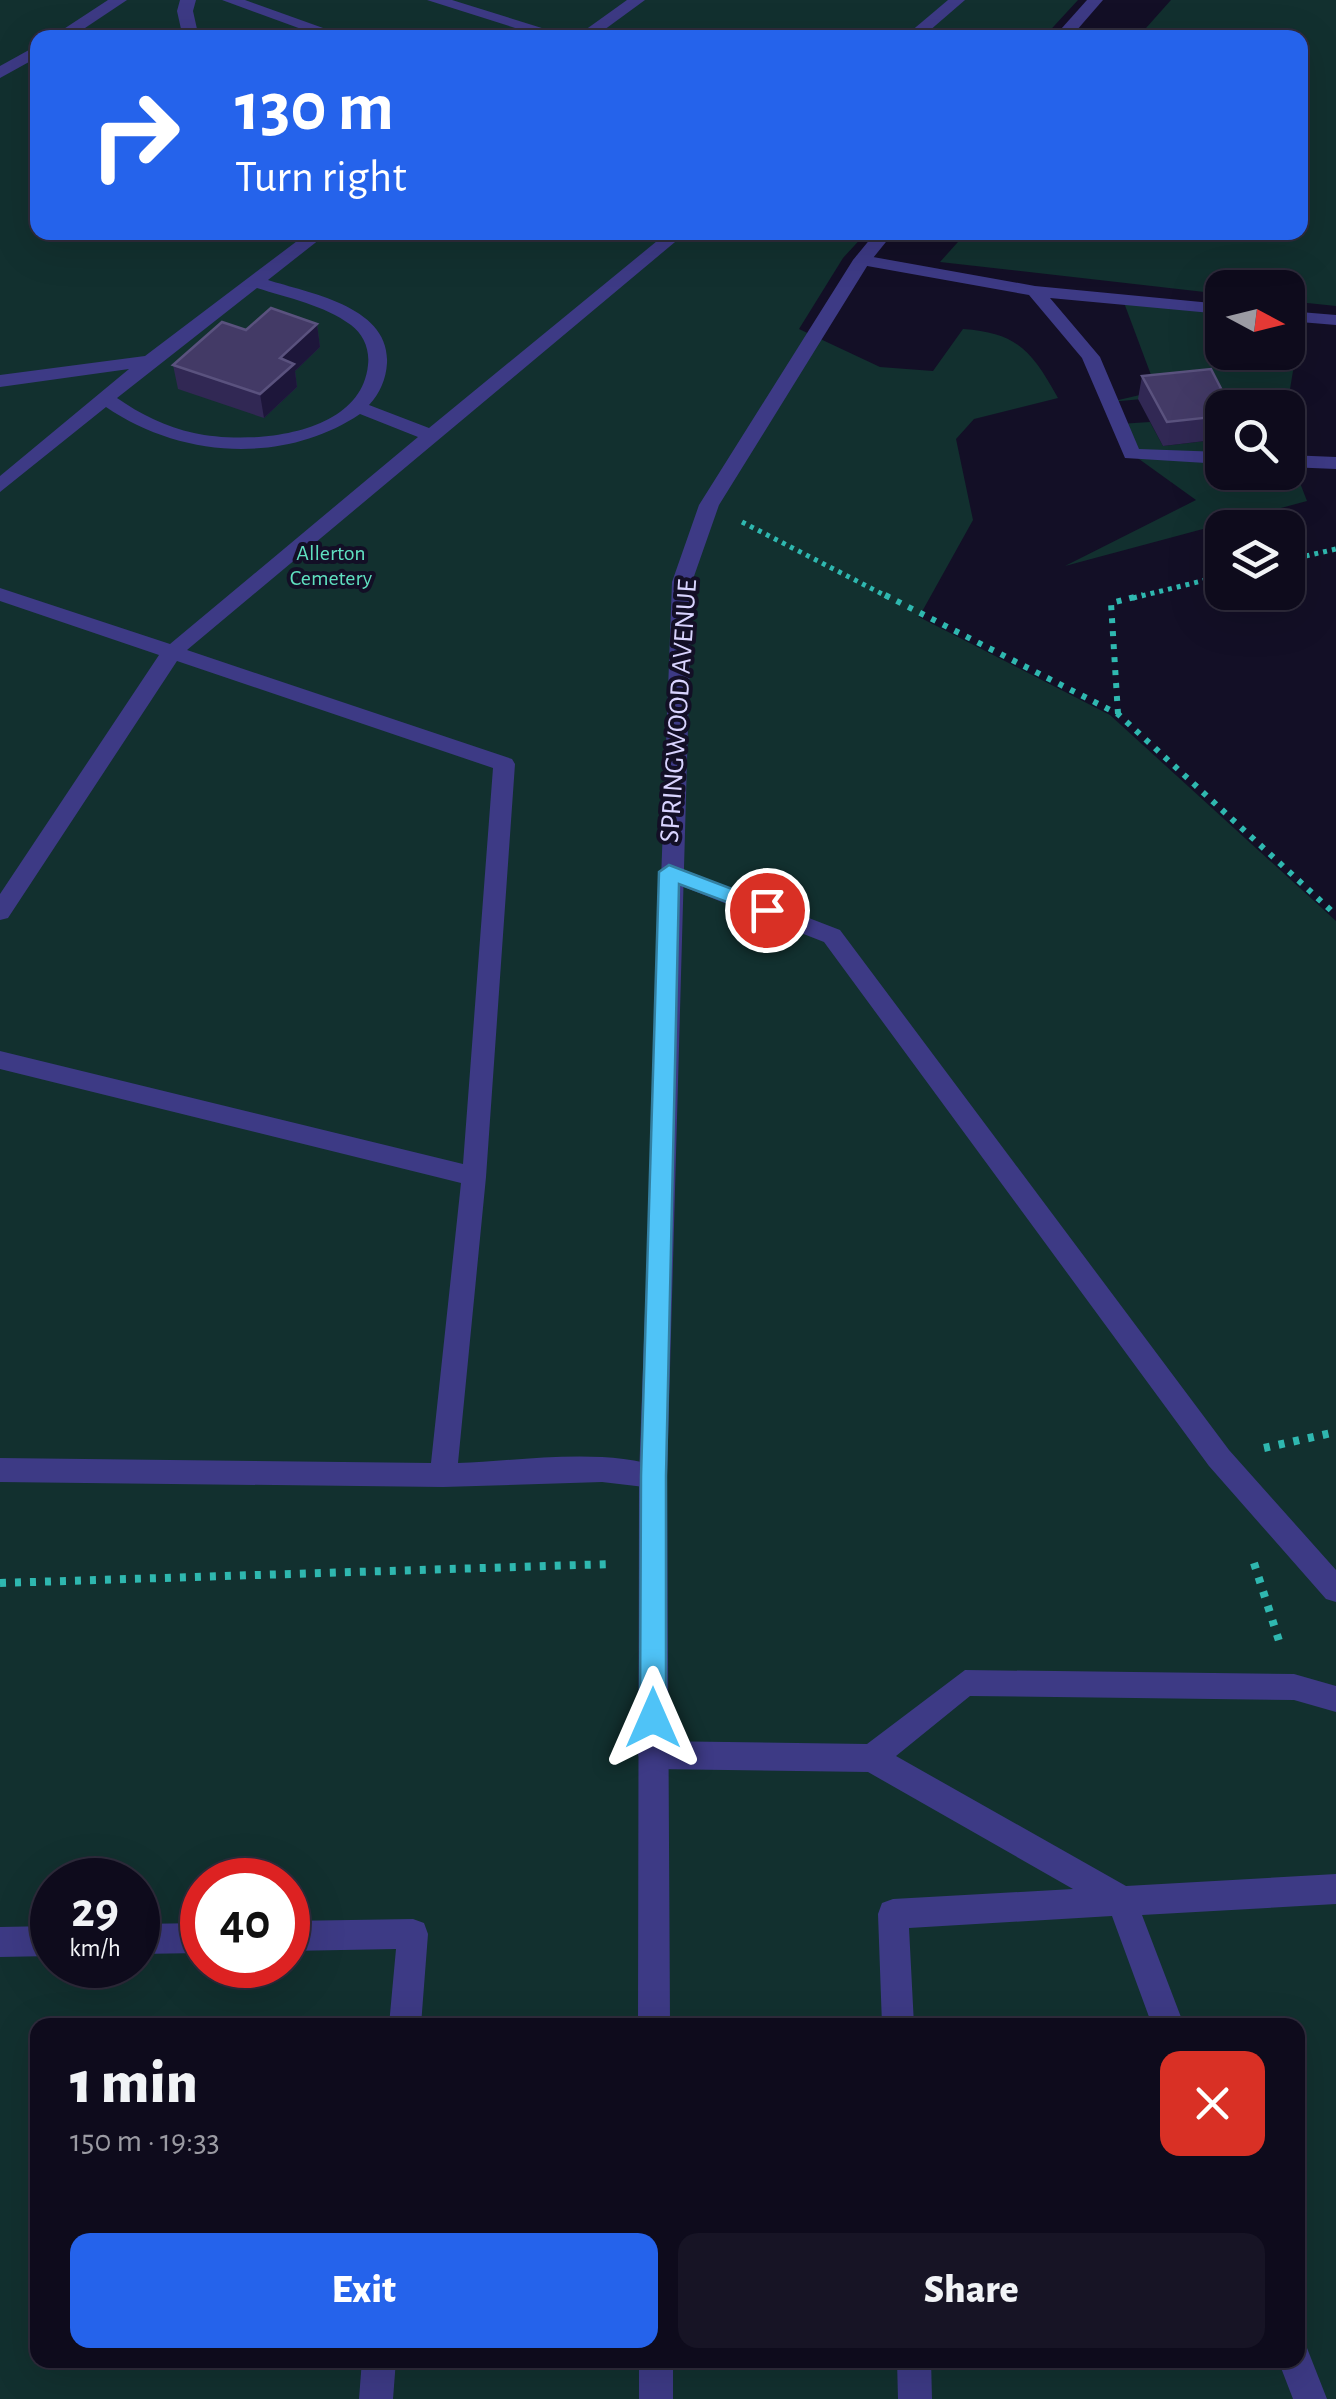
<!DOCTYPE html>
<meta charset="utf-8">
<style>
:root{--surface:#0e0b1c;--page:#171425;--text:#f1f3f6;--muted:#9b9ba3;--line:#2e2b3b;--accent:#2563eb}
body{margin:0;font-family:"Alegreya Sans",sans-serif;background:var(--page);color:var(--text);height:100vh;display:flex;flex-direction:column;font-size:38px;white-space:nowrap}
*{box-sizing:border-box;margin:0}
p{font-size:32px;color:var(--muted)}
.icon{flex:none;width:55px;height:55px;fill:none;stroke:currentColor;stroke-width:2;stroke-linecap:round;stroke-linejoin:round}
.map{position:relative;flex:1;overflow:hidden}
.sheet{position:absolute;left:30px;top:2018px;width:1275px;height:350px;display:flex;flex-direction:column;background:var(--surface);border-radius:20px;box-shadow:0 10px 40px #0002,0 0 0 2px var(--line)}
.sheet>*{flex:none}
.guide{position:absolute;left:30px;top:30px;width:1278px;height:210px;border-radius:20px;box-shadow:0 10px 40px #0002,0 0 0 2px var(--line);background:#2563eb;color:#fff;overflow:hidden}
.needle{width:65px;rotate:97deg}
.tools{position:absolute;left:1205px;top:270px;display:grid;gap:20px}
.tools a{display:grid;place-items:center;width:100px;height:100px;border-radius:20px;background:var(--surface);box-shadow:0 10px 40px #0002,0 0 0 2px var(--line);font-size:50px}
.speed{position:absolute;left:30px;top:1858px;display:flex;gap:20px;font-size:50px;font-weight:700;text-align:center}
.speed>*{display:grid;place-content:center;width:130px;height:130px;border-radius:50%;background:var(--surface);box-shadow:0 10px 40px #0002,0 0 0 2px var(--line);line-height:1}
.speed small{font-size:25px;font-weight:400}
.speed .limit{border:15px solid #d22;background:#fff;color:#111}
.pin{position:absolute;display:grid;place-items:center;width:85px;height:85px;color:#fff;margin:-42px;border:5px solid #fff;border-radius:50%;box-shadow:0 2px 10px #0007}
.me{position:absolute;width:110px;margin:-55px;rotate:0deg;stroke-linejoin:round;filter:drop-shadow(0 0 8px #0008)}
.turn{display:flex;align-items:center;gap:35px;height:210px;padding:0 40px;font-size:45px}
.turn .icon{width:130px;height:130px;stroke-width:2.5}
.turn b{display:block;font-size:70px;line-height:85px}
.round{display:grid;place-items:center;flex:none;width:105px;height:105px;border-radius:20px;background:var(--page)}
.summary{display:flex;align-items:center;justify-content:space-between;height:170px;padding:0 40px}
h1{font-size:60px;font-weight:800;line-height:75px}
.button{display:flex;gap:20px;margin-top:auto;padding:20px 40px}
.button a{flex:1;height:115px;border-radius:20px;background:var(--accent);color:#fff;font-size:40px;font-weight:800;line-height:115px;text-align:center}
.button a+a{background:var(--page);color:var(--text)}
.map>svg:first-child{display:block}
.green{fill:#12302f;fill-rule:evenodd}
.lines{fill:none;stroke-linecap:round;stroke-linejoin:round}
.path-far2{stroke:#2fb8b0;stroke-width:5;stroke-dasharray:4 5;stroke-linecap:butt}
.path-far1{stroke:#2fb8b0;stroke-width:6;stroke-dasharray:5 8;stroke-linecap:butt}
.path{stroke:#2fb8b0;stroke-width:8;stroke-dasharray:6 9;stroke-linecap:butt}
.service{fill:#3d3a85;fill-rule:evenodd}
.tertiary{fill:#3d3a85;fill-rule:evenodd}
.wall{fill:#312854}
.shaded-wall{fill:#1d163a}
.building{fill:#433a66;stroke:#5a527e;stroke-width:2.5}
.route{fill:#4fc3f7;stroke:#337fa1;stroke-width:2.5}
.labels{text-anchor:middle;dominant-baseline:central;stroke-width:8;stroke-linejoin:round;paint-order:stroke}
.far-park-label{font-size:22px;fill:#5fe0c0;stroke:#130f26}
.street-label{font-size:28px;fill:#d9d4ff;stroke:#130f26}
</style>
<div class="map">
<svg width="1336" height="2399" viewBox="0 0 1336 2399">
<rect width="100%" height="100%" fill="#130f26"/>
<g class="green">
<path d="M0 0H1078L1043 38H38V232L866 233 843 258 799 329 880 367 933 371 963 329C1019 333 1032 352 1058 398L974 419 956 439 973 520 919 617 1110 715 1336 921V2399H0ZM52 1880H138V1965H52ZM202 1880H288V1965H202ZM38 2025H1298V2360H38Z"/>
<path d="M1171 0H1336V306L1288 301V288H1222V294L940 262 966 233 1300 232V38L1138 37Z"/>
<path d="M1123 300 1222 309V352H1288V316L1302 317 1287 407 1222 408 1206 393 1110 402 1157 391Z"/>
<path d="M1150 422 1163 446 1222 439V472H1288V452L1307 501 1065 566 1196 500 1132 454 1119 424Z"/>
</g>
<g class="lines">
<g class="path-far2">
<path d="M742 522 890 598"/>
<path d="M1288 560 1336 549"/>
<path d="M1133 598 1222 576"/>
</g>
<g class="path-far1">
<path d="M885 595 1118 714 1336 915"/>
<path d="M1118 714 1111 603 1143 595"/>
</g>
<g class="path">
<path d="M1264 1448 1336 1432"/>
<path d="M1254 1563 1281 1647"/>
<path d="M0 1583 612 1564"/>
</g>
<g class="service">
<path d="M108 0H127L70 38H50Z"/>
<path d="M180 0H196L193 11 199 38H183L177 11Z"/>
<path d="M222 0H245L351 38H326Z"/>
<path d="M427 0H452L574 38H547Z"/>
<path d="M627 0H645L593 38H574Z"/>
<path d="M948 0H965L921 38H903Z"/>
<path d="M38 45V57L0 78V66Z"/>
<path d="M309 232H329L268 280C308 293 390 306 387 363 386 379 380 393 369 405L429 428 668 232H687L187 650 512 759 515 764 486 1177 458 1463C519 1461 605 1447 663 1468L667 1476 663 1484 653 1488 602 1482 443 1487 0 1482V1458L431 1463 461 1183 0 1069V1051L463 1164 493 768 177 661 8 918 0 920V894L159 655 0 601V588L170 644 418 437 360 414C284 465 180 458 106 407L0 492V476L129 369 0 387V375L145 356ZM257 288C288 298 324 305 351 325 363 334 370 349 368 365 361 437 248 445 194 433 166 427 140 414 117 398Z"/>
<path d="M862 255 1035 286 1222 304V314L1050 298 1100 357 1139 449 1222 452V464L1125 458 1082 358 1029 295 856 264V256Z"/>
<path d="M1288 311 1336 315V325L1288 321Z"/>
<path d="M1288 455 1336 457V469L1288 467Z"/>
<path d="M669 864 840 930 1229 1450 1336 1570V1602L1326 1599 1209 1466 824 942 661 878 658 872Z"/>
<path d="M965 1670 1294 1674 1336 1686V1712L1294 1700 970 1696 896 1756 1126 1886 1336 1874V1904L1142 1915 1184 2025H1152L1112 1916 909 1928 914 2025H882L878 1914 882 1903 893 1899 1073 1889 868 1772 653 1769 643 1765 638 1755 643 1745 653 1741 867 1744Z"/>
<path d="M413 1919 424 1923 428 1934 421 2025H389L396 1949 288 1951V1921Z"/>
<path d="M202 1923V1953L138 1954V1924Z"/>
<path d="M52 1926V1956L0 1957V1927Z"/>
<path d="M1298 2344 1307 2348 1327 2399H1293L1278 2360H1298Z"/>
<path d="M362 2360H396L393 2399H359Z"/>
<path d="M897 2360H931L932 2399H898Z"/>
</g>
<g class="tertiary">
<path d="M1087 0H1103L1070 38H1053Z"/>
<path d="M876 232H894L869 263 719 505 692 582 667 1476 670 2025H638L639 1476 672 582 699 505 853 260Z"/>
<rect x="639" y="2360" width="34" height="39"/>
</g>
</g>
<g class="wall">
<path d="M317 324 320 347 295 371 297 387 264 418 178 389 173 365 246 330Z"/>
<path d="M1142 376 1222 408V439L1163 446 1138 399Z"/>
</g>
<path class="shaded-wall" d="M317 324 320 347 295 371 297 387 264 418 260 394 280 358Z"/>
<g class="building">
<path d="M271 308 317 324 280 358 294 364 260 394 173 365 222 322 246 330Z"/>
<path d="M1211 369 1231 408H1222V416L1167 422 1142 376Z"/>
</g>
<path class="route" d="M669 865 774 905 777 910 767 917 679 884 666 1476V1718L662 1726 653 1730 644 1726 640 1718 641 1476 659 872Z"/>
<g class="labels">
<g class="far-park-label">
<text x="331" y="553">Allerton<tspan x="331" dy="25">Cemetery</tspan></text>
</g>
<g class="street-label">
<text transform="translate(679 711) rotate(-86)">SPRINGWOOD AVENUE</text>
</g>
</g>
</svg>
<div class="tools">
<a><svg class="needle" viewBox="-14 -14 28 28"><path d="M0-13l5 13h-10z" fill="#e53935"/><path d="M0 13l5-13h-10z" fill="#9b9ba3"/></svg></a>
<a><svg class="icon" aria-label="search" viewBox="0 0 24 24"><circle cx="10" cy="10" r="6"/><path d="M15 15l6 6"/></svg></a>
<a><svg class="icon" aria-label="layers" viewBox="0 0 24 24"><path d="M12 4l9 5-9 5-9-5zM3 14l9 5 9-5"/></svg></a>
</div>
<div class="speed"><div>29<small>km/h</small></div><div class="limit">40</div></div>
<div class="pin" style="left:767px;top:910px;background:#d93025"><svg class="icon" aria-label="arrive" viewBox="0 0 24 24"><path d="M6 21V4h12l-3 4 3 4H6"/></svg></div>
<svg class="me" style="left:653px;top:1718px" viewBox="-20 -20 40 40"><path d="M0-17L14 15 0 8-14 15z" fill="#4fc3f7" stroke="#fff" stroke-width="4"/></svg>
<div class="guide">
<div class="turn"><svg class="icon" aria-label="right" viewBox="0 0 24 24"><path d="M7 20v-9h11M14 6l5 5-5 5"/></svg><div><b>130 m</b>Turn right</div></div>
</div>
<section class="sheet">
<div class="summary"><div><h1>1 min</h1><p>150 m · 19:33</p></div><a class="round" style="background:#d93025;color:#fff"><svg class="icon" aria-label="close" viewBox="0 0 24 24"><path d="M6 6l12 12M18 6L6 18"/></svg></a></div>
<div class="button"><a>Exit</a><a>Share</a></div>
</section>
</div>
